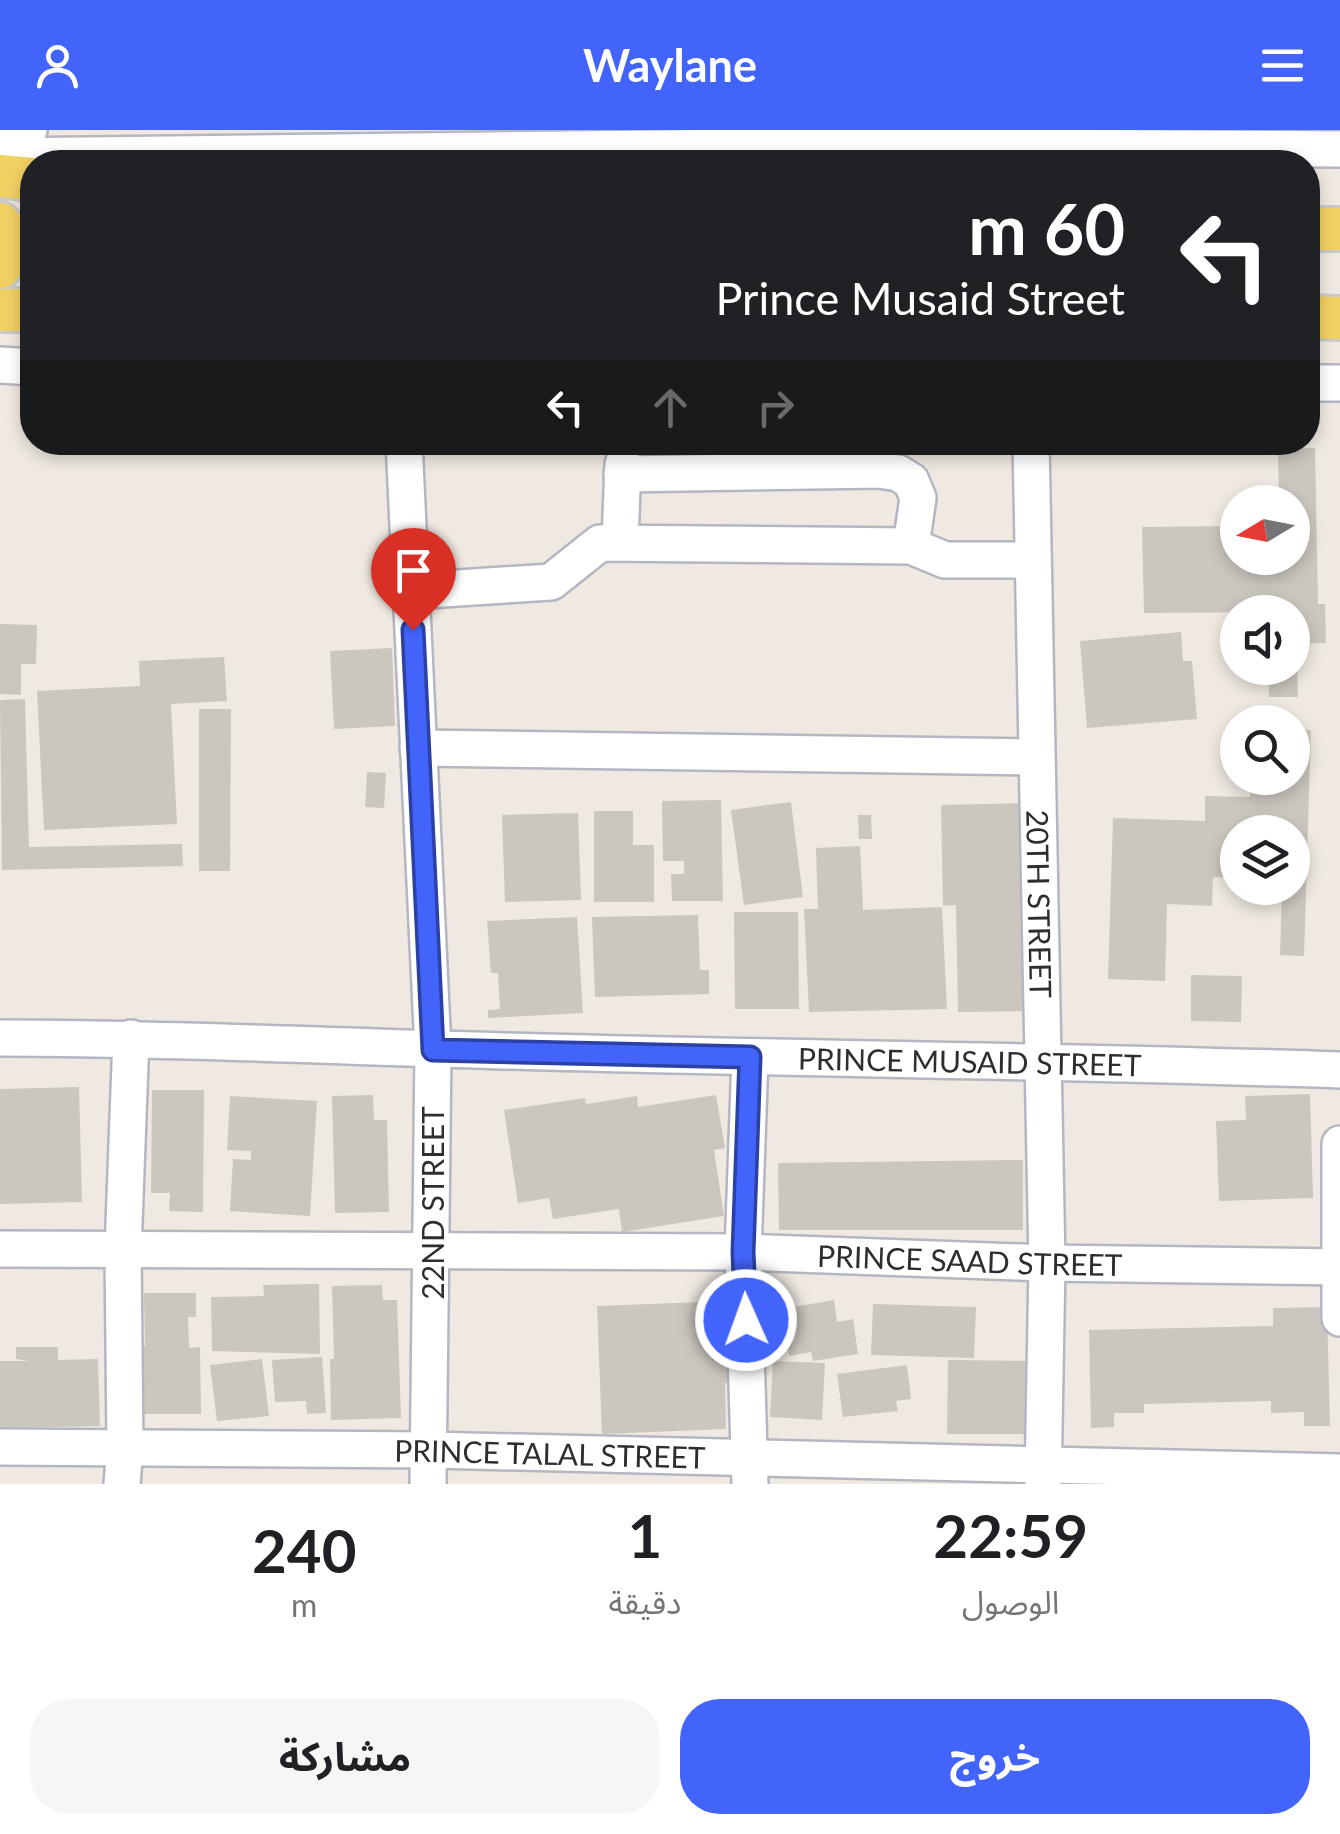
<!DOCTYPE html>
<html lang="ar">
<meta charset="utf-8">
<style>
:root{--surface:#fff;--page:#f6f6f6;--text:#202124;--muted:#757577;--accent:#4264fb}
body{margin:0;font-family:Lato,"Noto Sans Arabic",sans-serif;background:var(--page);color:var(--text);direction:rtl;height:100vh;display:flex;flex-direction:column;font-size:38px;white-space:nowrap}
*{box-sizing:border-box;margin:0}
p{font-size:32px;color:var(--muted)}
.icon{flex:none;width:55px;height:55px;fill:none;stroke:currentColor;stroke-width:2;stroke-linecap:round;stroke-linejoin:round}
.map{position:relative;height:1354px;overflow:hidden;direction:ltr}
.sheet{display:flex;flex-direction:column;background:var(--surface);flex:1}
.sheet>*{flex:none}
.guide{position:absolute;left:20px;top:20px;width:1300px;height:305px;border-radius:40px;box-shadow:0 5px 15px #0003;direction:rtl;background:#202124;color:#fff;overflow:hidden}
.needle{width:65px;rotate:260deg}
.controls{position:absolute;left:1220px;top:355px;display:grid;gap:20px}
.controls a{display:grid;place-items:center;width:90px;height:90px;border-radius:50%;background:var(--surface);box-shadow:0 5px 15px #0003;font-size:50px}
.pin{position:absolute;display:grid;place-items:center;width:85px;height:85px;color:#fff;margin:-102px -42px;border-radius:50% 50% 50% 0;rotate:-45deg;box-shadow:0 0 10px #0007}
.pin .icon{rotate:45deg}
.me{position:absolute;width:110px;margin:-55px;rotate:358deg;stroke-linejoin:round;filter:drop-shadow(0 0 8px #0008)}
.turn{display:flex;align-items:center;gap:35px;height:210px;padding:0 30px;font-size:45px}
.turn .icon{width:130px;height:130px;stroke-width:2.5}
.turn b{display:block;font-size:70px;line-height:85px}
.lanes{display:flex;align-items:center;height:95px;padding:0 30px;background:#0003;justify-content:center;gap:50px;direction:ltr}
.lanes .off{opacity:.35}
.eta{display:flex;justify-content:space-evenly;align-items:center;height:170px;text-align:center}
.eta b{font-size:60px;font-weight:700;line-height:70px}
.primary-button{display:flex;gap:20px;margin-top:auto;padding:20px 30px}
.primary-button a{flex:1;height:115px;border-radius:40px;background:var(--accent);color:#fff;font-size:40px;font-weight:700;line-height:115px;text-align:center}
.primary-button a+a{background:var(--page);color:var(--text)}
header{display:flex;justify-content:space-between;align-items:center;height:130px;padding:0 30px;background:var(--accent);color:#fff;font-size:45px;font-weight:700}
.map>svg:first-child{display:block}
.building{fill:#cbc7bf}
.lines{fill:none;stroke-linecap:round;stroke-linejoin:round}
.minor-casing{stroke:#b4b7c1;stroke-width:40}
.major-casing{stroke:#c9c9c9;stroke-width:48}
.minor{stroke:#fff;stroke-width:35}
.major{stroke:#f2d163;stroke-width:42}
.route-casing{stroke:#2b41a3;stroke-width:25}
.route{stroke:#4264fb;stroke-width:18}
.labels{text-anchor:middle;dominant-baseline:central;stroke-width:8;stroke-linejoin:round;paint-order:stroke}
.street-label{font-size:30px;fill:#2e2e2e;stroke:#fff}
</style>
<header><svg class="icon" aria-label="menu" viewBox="0 0 24 24"><path d="M4 6h16M4 12h16M4 18h16"/></svg>Waylane<svg class="icon" aria-label="person" viewBox="0 0 24 24"><circle cx="12" cy="8" r="4"/><path d="M4 21q1-7 8-7t8 7"/></svg></header>
<div class="map">
<svg width="1340" height="1354" viewBox="0 0 1340 1354">
<rect width="100%" height="100%" fill="#efe9e1"/>
<g class="building">
<path d="M1315 318 1318 474H1325L1326 513 1292 514V482L1144 483 1142 397 1238 396V428H1292V372H1279L1278 319Z"/>
<path d="M0 494 37 495 36 534H21V565L0 564Z"/>
<path d="M1181 502 1183 531H1192L1197 589 1087 598 1080 511Z"/>
<path d="M392 518 395 596 334 599 330 521Z"/>
<path d="M1292 524H1297L1298 567H1269L1268 538H1292Z"/>
<path d="M224 527 227 571 171 574 177 694 44 700 37 561 140 556 139 531Z"/>
<path d="M25 569 29 717 182 714 183 736 2 740 0 570Z"/>
<path d="M199 579H231L230 741H199Z"/>
<path d="M1292 599 1311 600 1304 826 1280 825 1282 758H1292V702H1238V748L1213 747 1212 776 1167 774 1165 851 1108 849 1113 688 1205 691V666L1250 667 1251 648H1292Z"/>
<path d="M367 642 386 643 384 678 365 677Z"/>
<path d="M721 670 723 771H672L671 744H684V731H663L662 671Z"/>
<path d="M791 672 803 767 744 775 731 680Z"/>
<path d="M1032 673 1039 881 958 882 956 775 943 776 941 675Z"/>
<path d="M594 681H633V715H654V772H594Z"/>
<path d="M578 683 581 770 505 772 502 685Z"/>
<path d="M858 685H871L872 709H859Z"/>
<path d="M860 716 863 780 942 777 947 879 809 882 804 779H818L816 718Z"/>
<path d="M734 782H798L799 879H735Z"/>
<path d="M698 785 700 840H709V864L595 867 592 787Z"/>
<path d="M577 787 583 883 488 888V880L500 879 498 843H491L487 791Z"/>
<path d="M1191 845 1242 846 1241 892 1191 891Z"/>
<path d="M79 957 82 1072 0 1074V959Z"/>
<path d="M152 960H204L203 1082 169 1081 170 1063H151Z"/>
<path d="M1310 964 1313 1068 1219 1071 1216 991 1246 990 1245 966Z"/>
<path d="M373 965 374 990H387L389 1082 335 1083 332 966Z"/>
<path d="M716 965 725 1018 714 1020 724 1086 622 1102 619 1079 553 1089 549 1068 518 1073 504 980 585 968 586 974 637 966 638 977Z"/>
<path d="M230 966 317 971 310 1086 230 1081 233 1029 251 1030V1021L227 1020Z"/>
<path d="M1023 1030V1100H779L778 1033Z"/>
<path d="M319 1154 320 1224 212 1221 211 1167 264 1166 263 1155Z"/>
<path d="M382 1155 383 1170H397L401 1288 331 1290 330 1229H334L332 1156Z"/>
<path d="M144 1163H196V1187H188L189 1218 200 1217 201 1284H136V1217L145 1216Z"/>
<path d="M834 1170 837 1192 853 1189 858 1224 813 1231 811 1222 789 1226 782 1179Z"/>
<path d="M728 1171 731 1253H725L726 1299 602 1304 597 1176Z"/>
<path d="M873 1174 976 1177 974 1228 871 1225Z"/>
<path d="M1327 1177 1330 1296H1304V1282L1271 1283V1271L1144 1274V1283H1114V1297L1091 1298 1089 1200 1273 1196V1178Z"/>
<path d="M16 1217H58V1230L98 1229 100 1296 0 1298V1231H29L16 1229Z"/>
<path d="M322 1227 326 1283 307 1284 306 1271 275 1272 272 1230Z"/>
<path d="M262 1229 269 1286 217 1291 210 1235Z"/>
<path d="M948 1230 1038 1231V1304H947Z"/>
<path d="M773 1231 825 1233 822 1290 770 1287Z"/>
<path d="M907 1235 911 1269 896 1271 898 1281 843 1287 837 1244Z"/>
</g>
<g class="lines">
<g class="minor-casing">
<g id="minor">
<path d="M0 4 29 0"/>
<path d="M0 26 829 16 1340 19"/>
<path d="M0 235 32 237"/>
<path d="M1308 253H1340"/>
<path d="M404 312 433 920 428 1354"/>
<path id="s1" d="M1031 312 1047 1133 1043 1354"/>
<path d="M622 344 879 340 898 343 911 351 918 368 911 416"/>
<path d="M620 412 623 334"/>
<path d="M411 461 551 452 600 413 911 416 945 430H1033"/>
<path d="M418 618 1037 627"/>
<path id="s2" d="M0 908C182 908 363 918 545 922 810 929 1075 931 1340 940"/>
<path d="M750 927 743 1122 750 1354"/>
<path d="M1340 1014V1188"/>
<path id="s3" d="M0 1119 743 1122 1047 1133 1340 1137"/>
<path id="s4" d="M0 1317 431 1320 1340 1342"/>
<path d="M122 1354 125 1317 123 1120 131 908"/>
</g>
</g>
<g class="major-casing">
<g id="major">
<path d="M0 46 32 49"/>
<path d="M0 94C12 108 12 123 0 137"/>
<path d="M1308 99H1340"/>
<path d="M0 180H32"/>
<path d="M1308 187 1340 188"/>
</g>
</g>
<use href="#minor" class="minor"/>
<use href="#major" class="major"/>
</g>
<g class="lines">
<g class="route-casing">
<path id="route" d="M413 500 433 920 750 927 743 1122 746 1190"/>
</g>
<use href="#route" class="route"/>
</g>
<g class="labels">
<g class="street-label">
<text stroke="none"><textPath href="#s1" startOffset="462">20TH STREET</textPath></text>
<text stroke="none"><textPath href="#s2" startOffset="970">PRINCE MUSAID STREET</textPath></text>
<text transform="translate(432 1073) rotate(-90)">22ND STREET</text>
<text stroke="none"><textPath href="#s3" startOffset="970">PRINCE SAAD STREET</textPath></text>
<text stroke="none"><textPath href="#s4" startOffset="550">PRINCE TALAL STREET</textPath></text>
</g>
</g>
</svg>
<div class="controls">
<a><svg class="needle" viewBox="-14 -14 28 28"><path d="M0-13l5 13h-10z" fill="#e53935"/><path d="M0 13l5-13h-10z" fill="#757577"/></svg></a>
<a><svg class="icon" aria-label="sound" viewBox="0 0 24 24"><path d="M4 9h4l5-4v14l-5-4H4zM17 9q2 3 0 6"/></svg></a>
<a><svg class="icon" aria-label="search" viewBox="0 0 24 24"><circle cx="10" cy="10" r="6"/><path d="M15 15l6 6"/></svg></a>
<a><svg class="icon" aria-label="layers" viewBox="0 0 24 24"><path d="M12 4l9 5-9 5-9-5zM3 14l9 5 9-5"/></svg></a>
</div>
<div class="pin" style="left:413px;top:500px;background:#d93025"><svg class="icon" aria-label="arrive" viewBox="0 0 24 24"><path d="M6 21V4h12l-3 4 3 4H6"/></svg></div>
<svg class="me" style="left:746px;top:1190px" viewBox="-20 -20 40 40"><circle r="17" fill="#4264fb" stroke="#fff" stroke-width="3"/><path d="M0-11L8 9 0 5-8 9z" fill="#fff"/></svg>
<div class="guide">
<div class="turn"><svg class="icon" aria-label="left" viewBox="0 0 24 24"><path d="M17 20v-9H6M10 6l-5 5 5 5"/></svg><div><b>60 m</b>Prince Musaid Street</div></div>
<div class="lanes"><svg class="icon" aria-label="left" viewBox="0 0 24 24"><path d="M17 20v-9H6M10 6l-5 5 5 5"/></svg><svg class="icon off" aria-label="ahead" viewBox="0 0 24 24"><path d="M12 20V5M6 11l6-6 6 6"/></svg><svg class="icon off" aria-label="right" viewBox="0 0 24 24"><path d="M7 20v-9h11M14 6l5 5-5 5"/></svg></div>
</div>
</div>
<section class="sheet">
<div class="eta">
<div><b>22:59</b><p>الوصول</p></div>
<div><b>1</b><p>دقيقة</p></div>
<div><b>240</b><p>m</p></div>
</div>
<div class="primary-button"><a>خروج</a><a>مشاركة</a></div>
</section>
